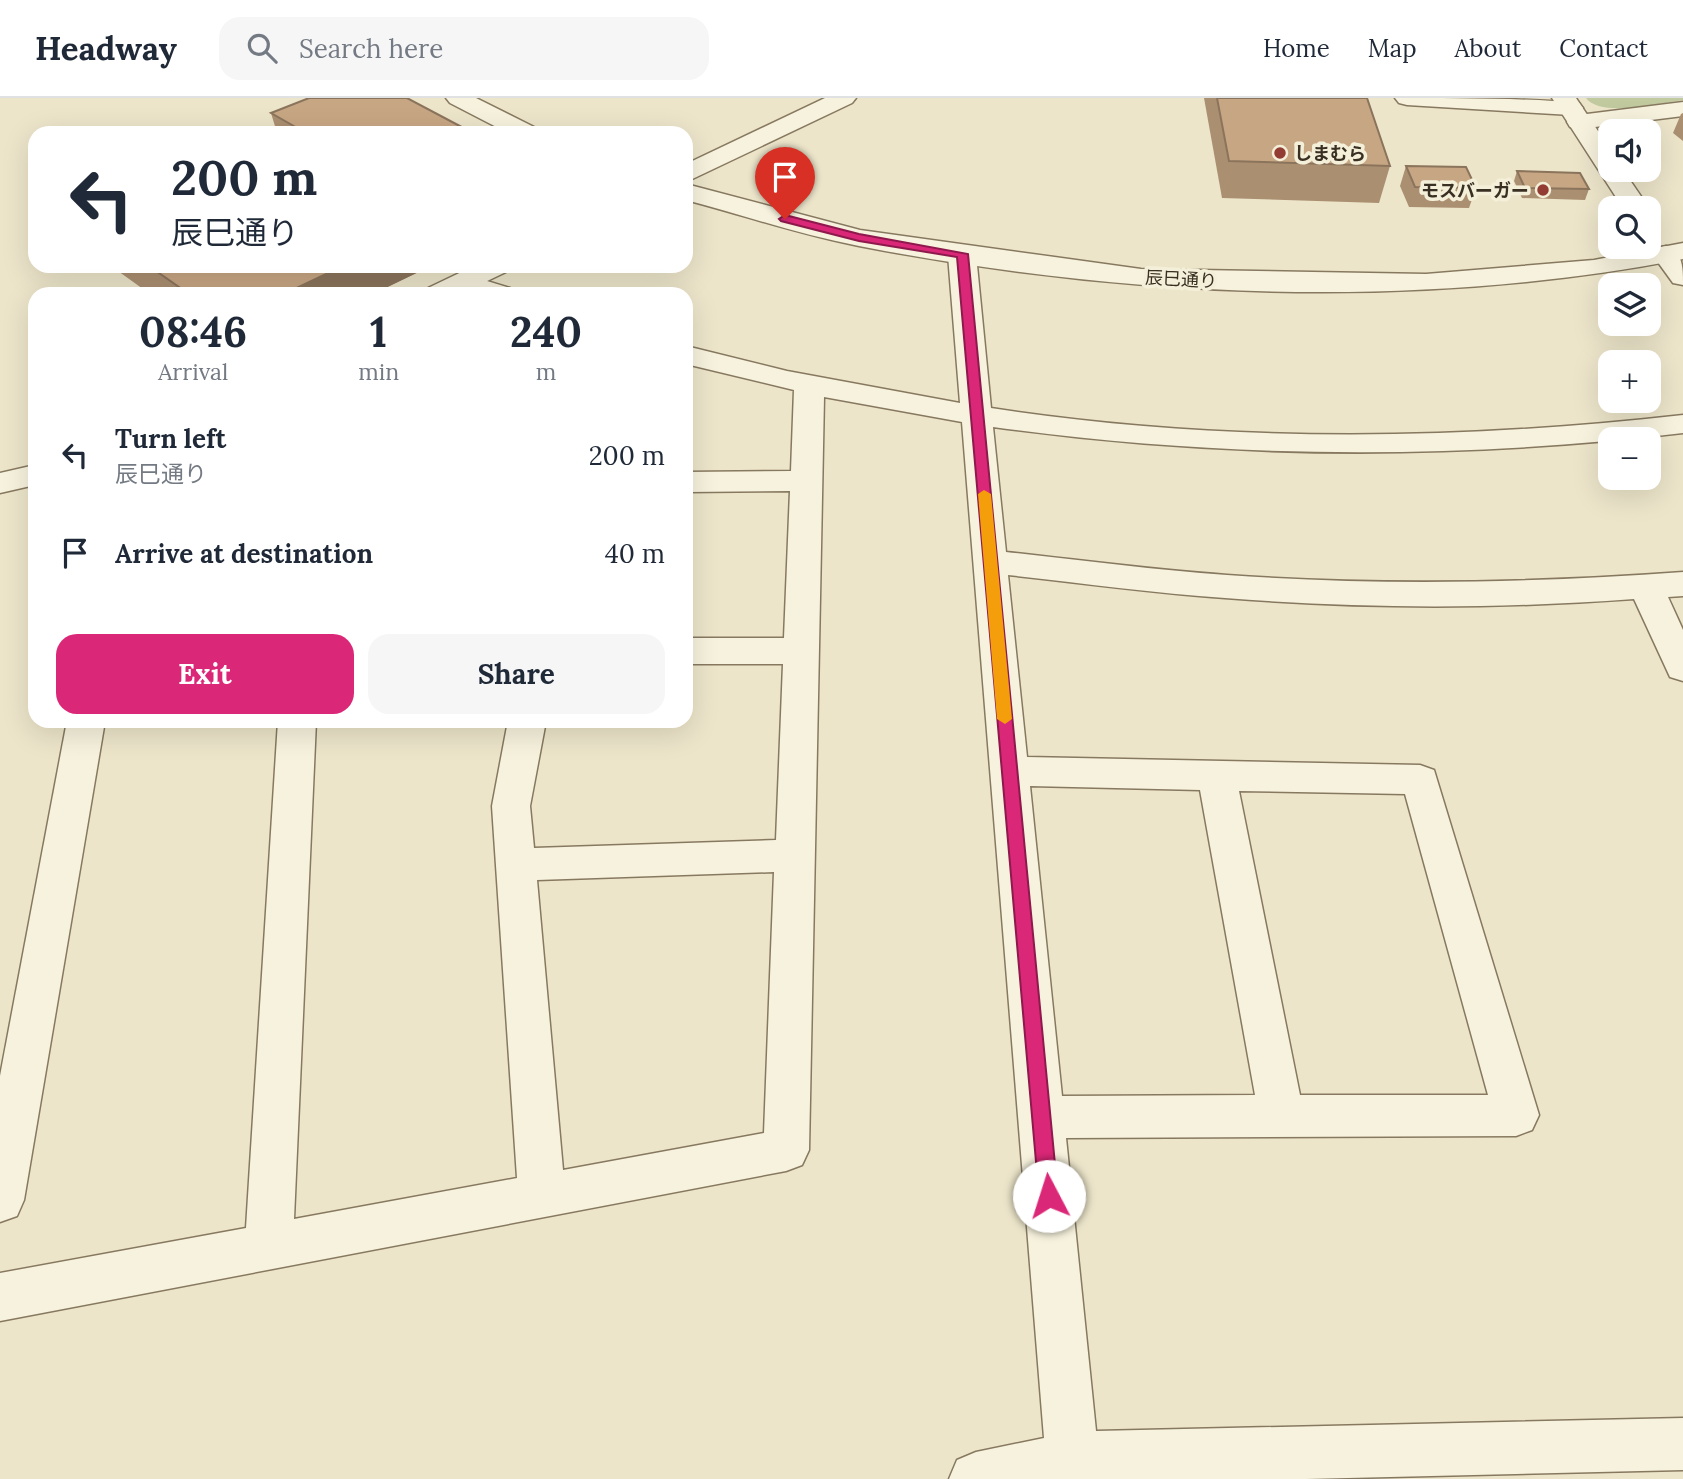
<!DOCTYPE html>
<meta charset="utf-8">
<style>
:root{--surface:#fff;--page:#f6f6f7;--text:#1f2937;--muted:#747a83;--line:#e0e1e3;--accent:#db2777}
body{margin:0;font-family:Lora,"Noto Sans JP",serif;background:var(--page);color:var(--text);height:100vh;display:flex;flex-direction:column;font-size:26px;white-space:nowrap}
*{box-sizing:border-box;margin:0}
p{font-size:23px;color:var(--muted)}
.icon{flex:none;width:38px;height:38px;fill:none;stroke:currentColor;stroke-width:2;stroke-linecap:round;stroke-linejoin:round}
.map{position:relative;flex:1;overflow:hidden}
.sheet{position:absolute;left:28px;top:189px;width:665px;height:441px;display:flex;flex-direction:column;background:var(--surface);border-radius:21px;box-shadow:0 7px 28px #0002}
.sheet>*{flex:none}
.guide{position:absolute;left:28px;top:28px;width:665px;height:147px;border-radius:21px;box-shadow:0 7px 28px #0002;background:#fff;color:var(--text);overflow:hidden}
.buttons{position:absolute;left:1598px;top:21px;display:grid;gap:14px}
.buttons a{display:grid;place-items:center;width:63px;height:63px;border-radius:14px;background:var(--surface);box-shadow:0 7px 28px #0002;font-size:35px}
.pin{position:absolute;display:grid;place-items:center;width:60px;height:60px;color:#fff;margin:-72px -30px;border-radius:50% 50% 50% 0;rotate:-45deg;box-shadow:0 0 7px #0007}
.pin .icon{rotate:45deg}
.me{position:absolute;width:77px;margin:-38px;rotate:355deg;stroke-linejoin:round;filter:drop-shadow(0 0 5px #0008)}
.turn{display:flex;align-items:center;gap:24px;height:147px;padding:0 28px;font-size:32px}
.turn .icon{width:91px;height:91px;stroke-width:2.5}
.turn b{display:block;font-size:49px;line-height:60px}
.eta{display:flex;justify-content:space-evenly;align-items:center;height:119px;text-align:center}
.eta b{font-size:42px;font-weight:700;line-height:49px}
.button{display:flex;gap:14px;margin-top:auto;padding:14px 28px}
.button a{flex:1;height:80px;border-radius:21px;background:var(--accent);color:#fff;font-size:28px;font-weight:700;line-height:80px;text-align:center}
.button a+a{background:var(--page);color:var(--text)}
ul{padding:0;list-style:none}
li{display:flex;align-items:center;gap:21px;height:98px;padding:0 28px}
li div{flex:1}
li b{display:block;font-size:26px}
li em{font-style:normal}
header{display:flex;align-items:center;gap:42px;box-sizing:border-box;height:98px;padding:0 35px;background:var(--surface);border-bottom:2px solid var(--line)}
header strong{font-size:33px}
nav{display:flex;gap:38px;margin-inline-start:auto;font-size:24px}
.search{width:490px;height:63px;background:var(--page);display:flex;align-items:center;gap:18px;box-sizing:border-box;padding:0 24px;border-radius:21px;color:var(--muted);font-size:26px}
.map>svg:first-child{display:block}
.green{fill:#c1ca9f}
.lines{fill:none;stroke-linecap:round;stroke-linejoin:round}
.minor-casing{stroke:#877960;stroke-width:3}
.tertiary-casing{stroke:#877960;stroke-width:3}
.minor{fill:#f7f2dd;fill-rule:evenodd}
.tertiary{fill:#f7f2dd;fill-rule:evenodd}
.wall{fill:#ab8f71}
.shaded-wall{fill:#8b745c}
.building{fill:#c7a683;stroke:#8b745c;stroke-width:2}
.route{fill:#db2777;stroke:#8e194d;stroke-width:2}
.slow{fill:#f59e0b}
.poi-dot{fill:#923c34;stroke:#f4efd9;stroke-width:2.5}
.labels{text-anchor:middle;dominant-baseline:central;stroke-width:7;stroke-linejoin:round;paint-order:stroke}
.far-poi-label{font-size:18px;font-weight:bold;fill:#392f22;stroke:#f4efd9;text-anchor:start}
.far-street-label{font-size:18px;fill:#392f22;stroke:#f4efd9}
</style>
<header>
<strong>Headway</strong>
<div class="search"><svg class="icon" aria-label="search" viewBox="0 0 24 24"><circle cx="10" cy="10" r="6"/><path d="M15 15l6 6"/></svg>Search here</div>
<nav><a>Home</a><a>Map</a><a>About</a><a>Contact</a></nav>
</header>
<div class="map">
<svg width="1683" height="1381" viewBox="0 0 1683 1381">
<rect width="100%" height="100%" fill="#ece5ca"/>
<path class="green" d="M1586 0H1683V2C1661 5 1600 20 1586 0Z"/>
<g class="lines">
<g class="minor-casing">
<g id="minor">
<path d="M1395 0C1450 0 1528 0 1579 5L1583 10 1579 15 1571 17 1407 7 1399 5Z"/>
<path d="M1683 4V18L1579 31 1570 29 1567 24 1570 19 1579 17Z"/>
<path d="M1666 148C1683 153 1683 170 1683 187L1673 185 1652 156 1656 150Z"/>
<path d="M962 149 972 151 976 157 991 310C1220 345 1453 343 1683 317V335C1457 362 1223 361 993 329L1006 454C1080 462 1153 472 1227 477 1379 488 1531 485 1683 474V498L1668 499 1683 532V583L1670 579 1634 501C1499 511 1361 511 1225 500 1153 495 1081 485 1008 477L1027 659 1420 667 1434 672 1539 1017 1532 1032 1516 1038 1066 1040 1096 1333 1683 1320V1372L1306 1381H949L957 1362 976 1354 1044 1340 962 324 824 299 809 1052 802 1067 786 1073 0 1223V1175L246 1130 278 623H316L294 1121 517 1080 492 708 508 623H546L530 708 534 750 776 742 783 566H686V540H784L790 393 686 394V374L791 373 794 292 686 266V248L787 273 960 305 948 157 952 151ZM1030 688 1200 692 1255 997 1062 998ZM1239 693 1405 696 1488 997H1300ZM774 774 764 1035 563 1072 537 782Z"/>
<path d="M464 176 510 190 514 196C495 196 462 202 450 184L454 178Z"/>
<path d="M67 623H105L24 1102 17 1118 0 1124V978Z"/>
</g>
</g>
<g class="tertiary-casing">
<g id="tertiary">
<path d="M446 0H476L536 30 539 35H508L450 5Z"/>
<path d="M825 0H856L852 5 686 84V66Z"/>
<path d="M1552 0H1576L1610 51V72H1623L1649 110 1648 111 1623 110Z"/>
<path d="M686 86 860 132 1141 171 1426 176 1594 162 1683 145V161C1415 213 1127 200 859 148 801 137 743 117 686 102Z"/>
<path d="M474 168H510L506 174 460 196H424L428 190Z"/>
<path d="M35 367V387L0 395V375Z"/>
</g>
</g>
<use href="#minor" class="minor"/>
<use href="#tertiary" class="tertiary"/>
</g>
<g class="wall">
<path d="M1204 0H1367L1390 68 1379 105 1222 100Z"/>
<path d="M271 15 473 35H277Z"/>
<path d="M1683 15V43L1673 35 1681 16Z"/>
<path d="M1406 68 1476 90 1469 110 1409 109 1400 88Z"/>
<path d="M1517 73 1589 91 1585 102 1522 100 1514 83Z"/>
<path d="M111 168H431L373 196H150Z"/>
</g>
<path class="shaded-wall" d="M343 168H431L373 196H284Z"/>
<g class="building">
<path d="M309 0H407L473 35H306L271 15Z"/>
<path d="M1217 0H1367L1390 68 1229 63Z"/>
<path d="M1406 68 1466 69 1476 90 1415 89Z"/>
<path d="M1517 73 1580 75 1589 91 1525 90Z"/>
<path d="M149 168H343L284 196H189Z"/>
</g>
<path class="route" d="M785 117 859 136 968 156 1058 1098 1056 1104 1049 1107 1042 1104 1039 1098 957 159 859 143 781 123 779 121Z"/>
<path class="slow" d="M984 392 991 396 1012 621 1005 626 997 621 978 396Z"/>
<g class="poi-dot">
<circle cx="1280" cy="55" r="7"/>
<circle cx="1543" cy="92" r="7"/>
</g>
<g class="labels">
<g class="far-poi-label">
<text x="1294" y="55">しまむら</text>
<text x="1529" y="92" text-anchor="end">モスバーガー</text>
</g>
<g class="far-street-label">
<text transform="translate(1181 181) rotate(3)">辰巳通り</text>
</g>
</g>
</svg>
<div class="buttons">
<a><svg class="icon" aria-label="sound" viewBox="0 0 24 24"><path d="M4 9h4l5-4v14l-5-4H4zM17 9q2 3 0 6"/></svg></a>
<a><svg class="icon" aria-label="search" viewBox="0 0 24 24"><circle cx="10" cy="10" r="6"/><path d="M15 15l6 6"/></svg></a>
<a><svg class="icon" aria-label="layers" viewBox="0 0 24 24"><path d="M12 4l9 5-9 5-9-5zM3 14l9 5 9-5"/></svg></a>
<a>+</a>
<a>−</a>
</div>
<div class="pin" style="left:785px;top:121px;background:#d93025"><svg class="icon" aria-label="arrive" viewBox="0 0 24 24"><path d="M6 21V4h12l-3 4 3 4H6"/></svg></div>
<svg class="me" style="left:1049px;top:1098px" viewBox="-20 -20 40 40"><circle r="19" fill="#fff"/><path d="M0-13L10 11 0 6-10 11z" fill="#db2777"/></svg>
<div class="guide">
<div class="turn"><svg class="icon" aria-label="left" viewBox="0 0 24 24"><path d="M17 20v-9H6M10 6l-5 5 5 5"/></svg><div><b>200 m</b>辰巳通り</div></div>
</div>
<section class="sheet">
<div class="eta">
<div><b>08:46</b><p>Arrival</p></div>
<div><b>1</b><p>min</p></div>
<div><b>240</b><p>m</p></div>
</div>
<ul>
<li><svg class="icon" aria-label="left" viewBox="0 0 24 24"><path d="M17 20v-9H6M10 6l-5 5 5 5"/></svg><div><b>Turn left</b><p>辰巳通り</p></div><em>200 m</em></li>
<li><svg class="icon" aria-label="arrive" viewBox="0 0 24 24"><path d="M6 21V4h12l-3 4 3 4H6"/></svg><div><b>Arrive at destination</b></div><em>40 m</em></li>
</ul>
<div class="button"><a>Exit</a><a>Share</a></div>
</section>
</div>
